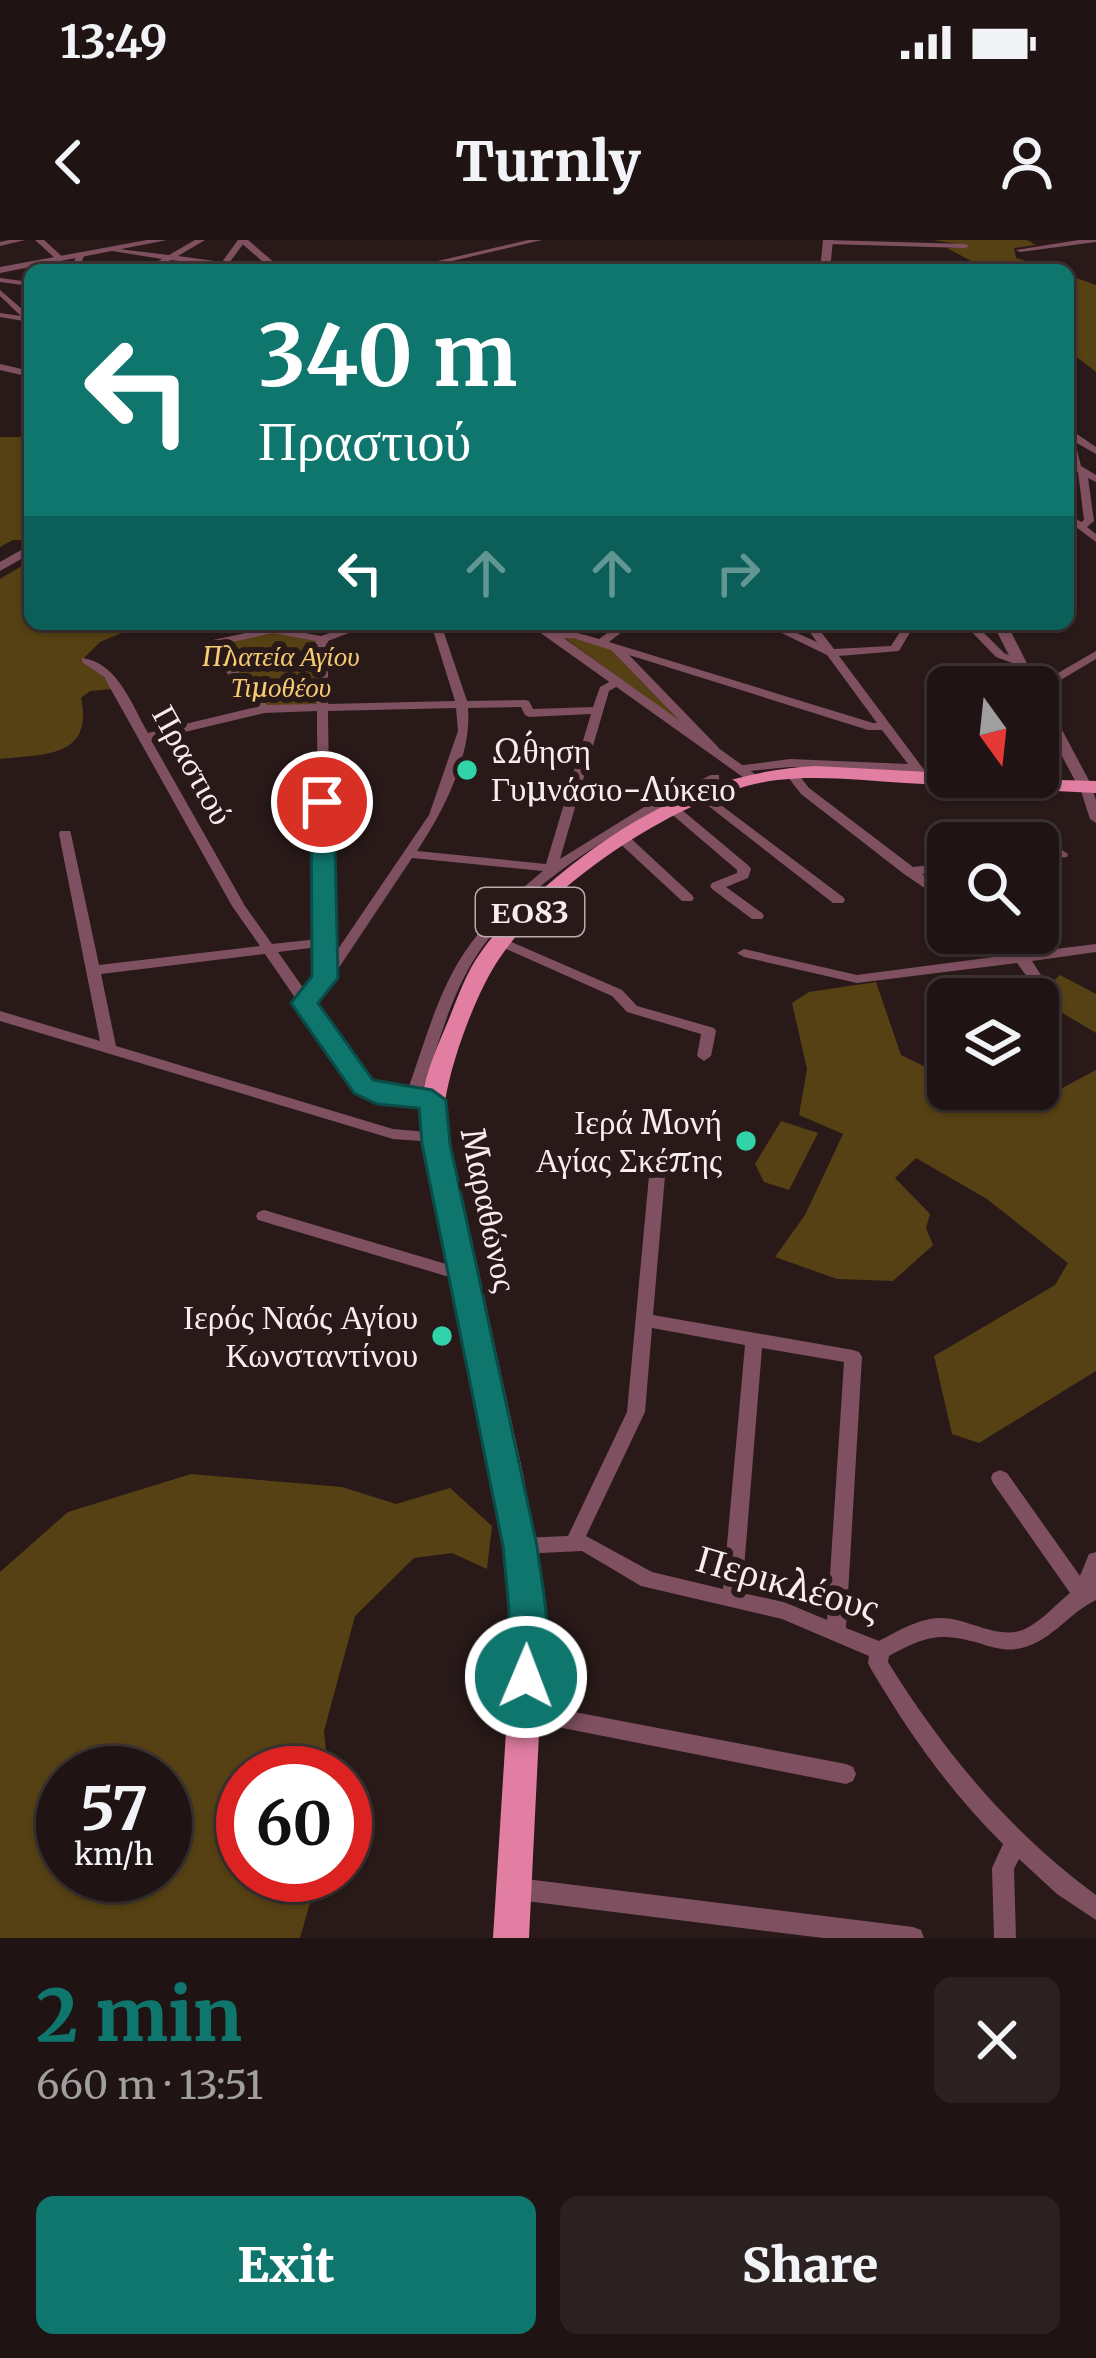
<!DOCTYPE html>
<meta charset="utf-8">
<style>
:root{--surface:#1f1413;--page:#2c2121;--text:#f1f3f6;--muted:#a19ea0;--line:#3c3333;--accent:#0f766e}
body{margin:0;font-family:Merriweather,serif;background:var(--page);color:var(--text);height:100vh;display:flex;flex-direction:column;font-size:45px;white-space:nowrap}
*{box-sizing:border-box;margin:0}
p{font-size:39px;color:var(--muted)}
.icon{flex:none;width:66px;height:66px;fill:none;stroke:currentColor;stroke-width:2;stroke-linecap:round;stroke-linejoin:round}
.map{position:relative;height:1698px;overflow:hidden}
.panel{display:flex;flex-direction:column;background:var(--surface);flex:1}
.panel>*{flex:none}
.hud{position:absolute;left:24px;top:24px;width:1050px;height:366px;border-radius:18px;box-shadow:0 3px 9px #0004,0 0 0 3px var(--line);background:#0f766e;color:#fff;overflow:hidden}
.needle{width:78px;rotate:165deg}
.fabs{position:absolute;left:927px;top:426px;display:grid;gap:24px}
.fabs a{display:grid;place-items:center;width:132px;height:132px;border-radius:18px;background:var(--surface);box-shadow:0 3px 9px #0004,0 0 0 3px var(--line);font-size:60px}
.speed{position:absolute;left:36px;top:1506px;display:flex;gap:24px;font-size:60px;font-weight:700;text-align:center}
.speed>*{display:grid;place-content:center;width:156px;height:156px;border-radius:50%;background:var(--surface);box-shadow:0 3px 9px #0004,0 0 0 3px var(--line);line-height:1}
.speed small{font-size:30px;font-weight:400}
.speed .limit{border:18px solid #d22;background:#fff;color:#111}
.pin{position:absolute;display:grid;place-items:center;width:102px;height:102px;color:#fff;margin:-51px;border:6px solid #fff;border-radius:50%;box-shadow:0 3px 12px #0007}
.me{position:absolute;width:132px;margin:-66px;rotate:1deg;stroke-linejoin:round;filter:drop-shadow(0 0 9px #0008)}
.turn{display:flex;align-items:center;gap:42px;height:252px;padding:0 36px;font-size:54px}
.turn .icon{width:156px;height:156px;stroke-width:2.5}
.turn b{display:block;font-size:84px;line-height:102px}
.lanes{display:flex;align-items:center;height:114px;padding:0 36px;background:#0003;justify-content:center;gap:60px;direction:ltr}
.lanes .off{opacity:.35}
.round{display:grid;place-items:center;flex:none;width:126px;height:126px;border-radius:18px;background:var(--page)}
.headline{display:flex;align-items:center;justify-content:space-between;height:204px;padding:0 36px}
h1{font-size:72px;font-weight:800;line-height:90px;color:var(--accent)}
.cta{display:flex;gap:24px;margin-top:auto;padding:24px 36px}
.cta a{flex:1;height:138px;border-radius:18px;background:var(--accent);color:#fff;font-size:48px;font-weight:800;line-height:138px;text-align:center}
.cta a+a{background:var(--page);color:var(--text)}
.status{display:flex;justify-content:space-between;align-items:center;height:84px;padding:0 60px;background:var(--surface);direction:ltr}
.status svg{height:33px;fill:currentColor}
header{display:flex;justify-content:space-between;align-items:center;height:156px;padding:0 36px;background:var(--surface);font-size:54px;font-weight:800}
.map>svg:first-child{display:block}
.green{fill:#554113;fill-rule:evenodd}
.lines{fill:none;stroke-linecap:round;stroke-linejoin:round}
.minor{fill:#7f5060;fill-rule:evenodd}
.tertiary{fill:#7f5060;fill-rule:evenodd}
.primary{fill:#e17ea2;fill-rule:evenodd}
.route{fill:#0f766e;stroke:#0a4d48;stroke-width:3}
.poi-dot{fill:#31d4a9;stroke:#291a19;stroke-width:4.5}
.labels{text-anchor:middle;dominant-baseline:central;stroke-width:12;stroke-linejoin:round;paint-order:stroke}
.far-park-label{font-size:27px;font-style:italic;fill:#f7cb71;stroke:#291a19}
.shield{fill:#291a19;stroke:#baaead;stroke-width:3}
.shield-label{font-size:30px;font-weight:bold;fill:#f8edec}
.poi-label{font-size:33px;fill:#f8edec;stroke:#291a19;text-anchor:end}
.street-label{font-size:33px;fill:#f8edec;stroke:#291a19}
.near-street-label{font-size:39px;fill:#f8edec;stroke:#291a19}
</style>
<div class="status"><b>13:49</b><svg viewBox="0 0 49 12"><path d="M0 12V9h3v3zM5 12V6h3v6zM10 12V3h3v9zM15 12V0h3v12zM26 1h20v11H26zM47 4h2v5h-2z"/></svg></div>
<header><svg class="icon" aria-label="back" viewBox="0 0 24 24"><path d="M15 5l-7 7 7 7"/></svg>Turnly<svg class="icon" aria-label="person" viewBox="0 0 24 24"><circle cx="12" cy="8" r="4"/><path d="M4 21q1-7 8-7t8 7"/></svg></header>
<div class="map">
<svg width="1096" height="1698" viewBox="0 0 1096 1698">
<rect width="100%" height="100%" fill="#291a19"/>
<g class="green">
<path d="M934 0H1027L1036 5 1014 8 1016 18 1056 30H988L947 8 967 6Z"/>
<path d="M1068 35 1096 45V132L1068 110Z"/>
<path d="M0 197H30V300H13L0 307Z"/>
<path d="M30 321V384H143L100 402 81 421 97 428 112 449 90 451 81 458C94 519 42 514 0 519V339Z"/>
<path d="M273 392 318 401V466L266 468 213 405Z"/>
<path d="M572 397 610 409 683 484 566 399Z"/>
<path d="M1060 735 1096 754V793L1036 757Z"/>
<path d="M876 742 901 815 948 838V849L1053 853 1096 830V1131L979 1203 952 1194 934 1116 1055 1045 1068 1023 987 959 916 918 895 938 930 974 926 988 933 1005 893 1041 837 1039 775 1017 805 975 843 894 799 875 807 829 792 763 809 752Z"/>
<path d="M781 881 818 893 789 950 764 942 755 924Z"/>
<path d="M191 1234 342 1247 396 1264 450 1248 492 1286 487 1329 452 1313 414 1318 355 1376 324 1491 328 1533H243V1635H318L300 1698H0V1332L68 1272ZM63 1533H165V1635H63Z"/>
</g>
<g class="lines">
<g class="minor">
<path d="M9 0H25L0 6V2Z"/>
<path d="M35 0H44L65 19 58 21Z"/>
<path d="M195 0H205L178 16 222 22 238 0H246L224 30H216L219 26 171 20 154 30H144L162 19 106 10 110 8 169 15Z"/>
<path d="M528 0H542L414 30H399Z"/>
<path d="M826 0 965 4 969 6 965 8 827 4 823 2Z"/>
<path d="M1079 0H1096V2L1020 12 1016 10Z"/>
<path d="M77 14 84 16 79 30H71Z"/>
<path d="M701 21 823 28 827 30 701 25 582 30 586 28Z"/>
<path d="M826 23 904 28 908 30 823 27V23Z"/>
<path d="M0 38 30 42V46L0 42Z"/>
<path d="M0 50 30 76V82L0 77V73L21 76 0 56Z"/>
<path d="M1068 188 1096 207V214L1075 202 1081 226 1096 235V242L1088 238 1094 281 1087 287 1096 294V302L1068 281V273L1081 282 1084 280 1078 232C1066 222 1068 203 1068 188Z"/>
<path d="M356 384H372L328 401V464L455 461 431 384H441L467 461 525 460 529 461 533 469 593 467 600 447 613 440H621V444L609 451 560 619 644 567 711 535H719V541L653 572 616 593H625L692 655 694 658 692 661H682L615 599V594C561 628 506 666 472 723 448 763 437 810 421 854L437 856 440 860 437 864 432 865 377 859 359 851 265 714 101 734 116 806 393 889 440 893 443 897 440 901 435 902 393 899 0 781V771L100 801 59 594 60 591H70L71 594 99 725 260 706 232 666 104 437 82 422V418C117 422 132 465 148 493L256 467 204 406V402L273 387 321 396ZM273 393 316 401 317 464 267 465 215 406ZM521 467 525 475 529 477 591 474 546 624 417 611C443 572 472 516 468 468ZM456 468 458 491 429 575 332 718 334 702 331 699 328 471ZM317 471 318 699 272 704 245 666 151 500 264 473ZM412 618 543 631C511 657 481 685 459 721 435 761 423 808 407 852L380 849 369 843 313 762 330 741ZM318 707V737L306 752 278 712Z"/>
<path d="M620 384H632L609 402 873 483H877L827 415 763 384H777L817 402 804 384H815L834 409 891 406 905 384H915L899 411 839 416 931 539 925 543 921 542 913 532 790 527 740 532V526L744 525 790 519 908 524 882 490H868L629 415 719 508 717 511H709L611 410 573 398 553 399 547 396C564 388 582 394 599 399Z"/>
<path d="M964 384H975L1004 413 1024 422 1018 425 996 417Z"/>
<path d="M1096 411V419L1042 451 1038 452V447H1034Z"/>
<path d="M790 528 794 529 809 548 913 627 948 623V631L922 634 948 654V664L904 634 801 554 784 532Z"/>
<path d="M1086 544 1092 548 1096 560V583L1090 579 1080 548Z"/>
<path d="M701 550 843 657 845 660 843 663H833L697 557 695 554Z"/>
<path d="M672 564 676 565 749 626 751 629 748 638 726 647 762 673 764 676 762 679H752L712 649 710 646 712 643 737 633V630L668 571 666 568Z"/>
<path d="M1062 610 1068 614 1067 617 1038 620V612Z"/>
<path d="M986 693H1001L1023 713 1096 704V712L1032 721 1046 743 1039 748 1034 746 1017 723 857 743 744 717 737 713 744 709 857 735 1009 715Z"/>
<path d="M500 697 622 750 637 766 714 788 716 791 711 816 704 821 697 816 701 794 627 772 612 756 495 704 493 701Z"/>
<path d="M657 930 663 932 665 936 653 1075 853 1110 859 1112 862 1117 846 1388 879 1401C898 1391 919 1378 941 1378 968 1378 999 1401 1025 1389 1042 1381 1056 1364 1070 1353L993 1243 991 1238 993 1233 1000 1230 1007 1233 1080 1336 1089 1314 1096 1312V1360C1068 1373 1049 1405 1016 1409 1004 1411 991 1407 979 1403 939 1392 925 1396 889 1416L888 1422C943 1511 1011 1593 1096 1655V1680L1057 1654 1019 1619 1014 1629 1016 1698H994L992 1628 1003 1604C951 1553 908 1492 871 1429L868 1423 869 1416 782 1379 641 1346 582 1311 520 1314 513 1312 511 1306 513 1300 520 1298 568 1296 627 1172 649 936 651 932ZM652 1088 745 1105 723 1349 652 1332 586 1296 645 1172ZM762 1108 844 1122 827 1380 784 1362 742 1353Z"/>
<path d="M264 970 446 1024 471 1026 473 1030 471 1034 446 1036 258 980 256 976 258 972Z"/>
<path d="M522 1462 846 1524 853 1527 856 1534 853 1541 846 1544 522 1480 515 1478 512 1471 515 1464Z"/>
<path d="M518 1638 913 1687 921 1690 924 1698H823L518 1660 510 1657 507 1649 510 1641Z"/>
</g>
<g class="tertiary">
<path d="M147 0H167L0 33V27Z"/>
<path d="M238 0H248L283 30H272Z"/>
<path d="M823 0H833L830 30H820Z"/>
<path d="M0 124 30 131V137L0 130Z"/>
<path d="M30 305V314L0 331V322Z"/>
<path d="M528 384H544L759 537 757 540H747Z"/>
<path d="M993 384H1007L1039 447 1038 448 1025 447Z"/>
<path d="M1038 454 1045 458 1093 548 1091 551 1086 552 1079 548 1038 471Z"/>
</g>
<path class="primary" d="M815 526 948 533V537L1096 541V553C1032 550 968 546 905 543 862 540 819 535 777 540 686 551 549 644 499 719 476 752 446 833 444 873L524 1239 539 1342 543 1412 529 1698H493L511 1412 509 1342 494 1239 420 873C422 842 434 814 446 786 457 760 465 734 481 712 498 687 523 666 545 647 625 578 709 532 815 526Z"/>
</g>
<path class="route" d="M322 555 334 562 338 738 318 763 373 840 432 850 446 860 450 904 537 1306C542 1348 557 1410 539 1449L526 1454 513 1449 508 1437 509 1370 503 1306 422 904 419 868 377 864 354 853 291 763 312 736 311 562Z"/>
<g class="poi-dot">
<circle cx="467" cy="530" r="12"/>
<circle cx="746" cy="901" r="12"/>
<circle cx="442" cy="1096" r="12"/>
</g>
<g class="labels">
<g class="far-park-label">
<text x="281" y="416">Πλατεία Αγίου<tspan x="281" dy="31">Τιμοθέου</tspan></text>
</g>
<rect class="shield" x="476" y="648" width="108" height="48" rx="9"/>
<g class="shield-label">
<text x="530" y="672">ΕΟ83</text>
</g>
<g class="poi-label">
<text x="491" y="511" text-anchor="start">Ώθηση<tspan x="491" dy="38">Γυμνάσιο-Λύκειο</tspan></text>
<text x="722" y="882">Ιερά Μονή<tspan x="722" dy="38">Αγίας Σκέπης</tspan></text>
<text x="418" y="1077">Ιερός Ναός Αγίου<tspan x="418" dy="38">Κωνσταντίνου</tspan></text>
</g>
<g class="street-label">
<text transform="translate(193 525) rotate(61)">Πραστιού</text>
<text transform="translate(489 970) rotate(78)">Μαραθώνος</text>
</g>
<g class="near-street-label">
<text transform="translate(788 1343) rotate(16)">Περικλέους</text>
</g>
</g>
</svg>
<div class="fabs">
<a><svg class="needle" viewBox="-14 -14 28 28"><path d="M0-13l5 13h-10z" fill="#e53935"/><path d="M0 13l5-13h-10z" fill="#a19ea0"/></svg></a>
<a><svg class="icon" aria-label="search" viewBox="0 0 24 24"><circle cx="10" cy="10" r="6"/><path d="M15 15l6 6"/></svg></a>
<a><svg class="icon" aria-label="layers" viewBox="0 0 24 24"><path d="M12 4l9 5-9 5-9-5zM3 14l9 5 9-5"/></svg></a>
</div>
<div class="speed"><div>57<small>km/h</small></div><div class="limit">60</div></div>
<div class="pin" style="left:322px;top:562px;background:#d93025"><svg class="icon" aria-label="arrive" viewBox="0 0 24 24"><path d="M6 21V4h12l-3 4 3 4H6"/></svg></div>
<svg class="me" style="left:526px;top:1437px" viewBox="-20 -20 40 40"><circle r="17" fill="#0f766e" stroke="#fff" stroke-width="3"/><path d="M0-11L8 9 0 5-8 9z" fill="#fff"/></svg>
<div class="hud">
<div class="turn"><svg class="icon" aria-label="left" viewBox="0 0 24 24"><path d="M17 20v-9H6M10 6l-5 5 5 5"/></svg><div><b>340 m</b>Πραστιού</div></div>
<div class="lanes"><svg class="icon" aria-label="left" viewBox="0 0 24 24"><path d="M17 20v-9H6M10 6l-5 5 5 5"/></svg><svg class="icon off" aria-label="ahead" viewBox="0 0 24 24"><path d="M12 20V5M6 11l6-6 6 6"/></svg><svg class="icon off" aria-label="ahead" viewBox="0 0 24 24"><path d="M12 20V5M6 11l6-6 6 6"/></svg><svg class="icon off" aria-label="right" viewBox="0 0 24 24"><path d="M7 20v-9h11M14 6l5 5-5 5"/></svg></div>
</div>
</div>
<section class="panel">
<div class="headline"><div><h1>2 min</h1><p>660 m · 13:51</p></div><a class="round"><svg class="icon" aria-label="close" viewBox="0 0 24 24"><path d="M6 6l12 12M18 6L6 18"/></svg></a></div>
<div class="cta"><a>Exit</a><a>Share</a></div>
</section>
